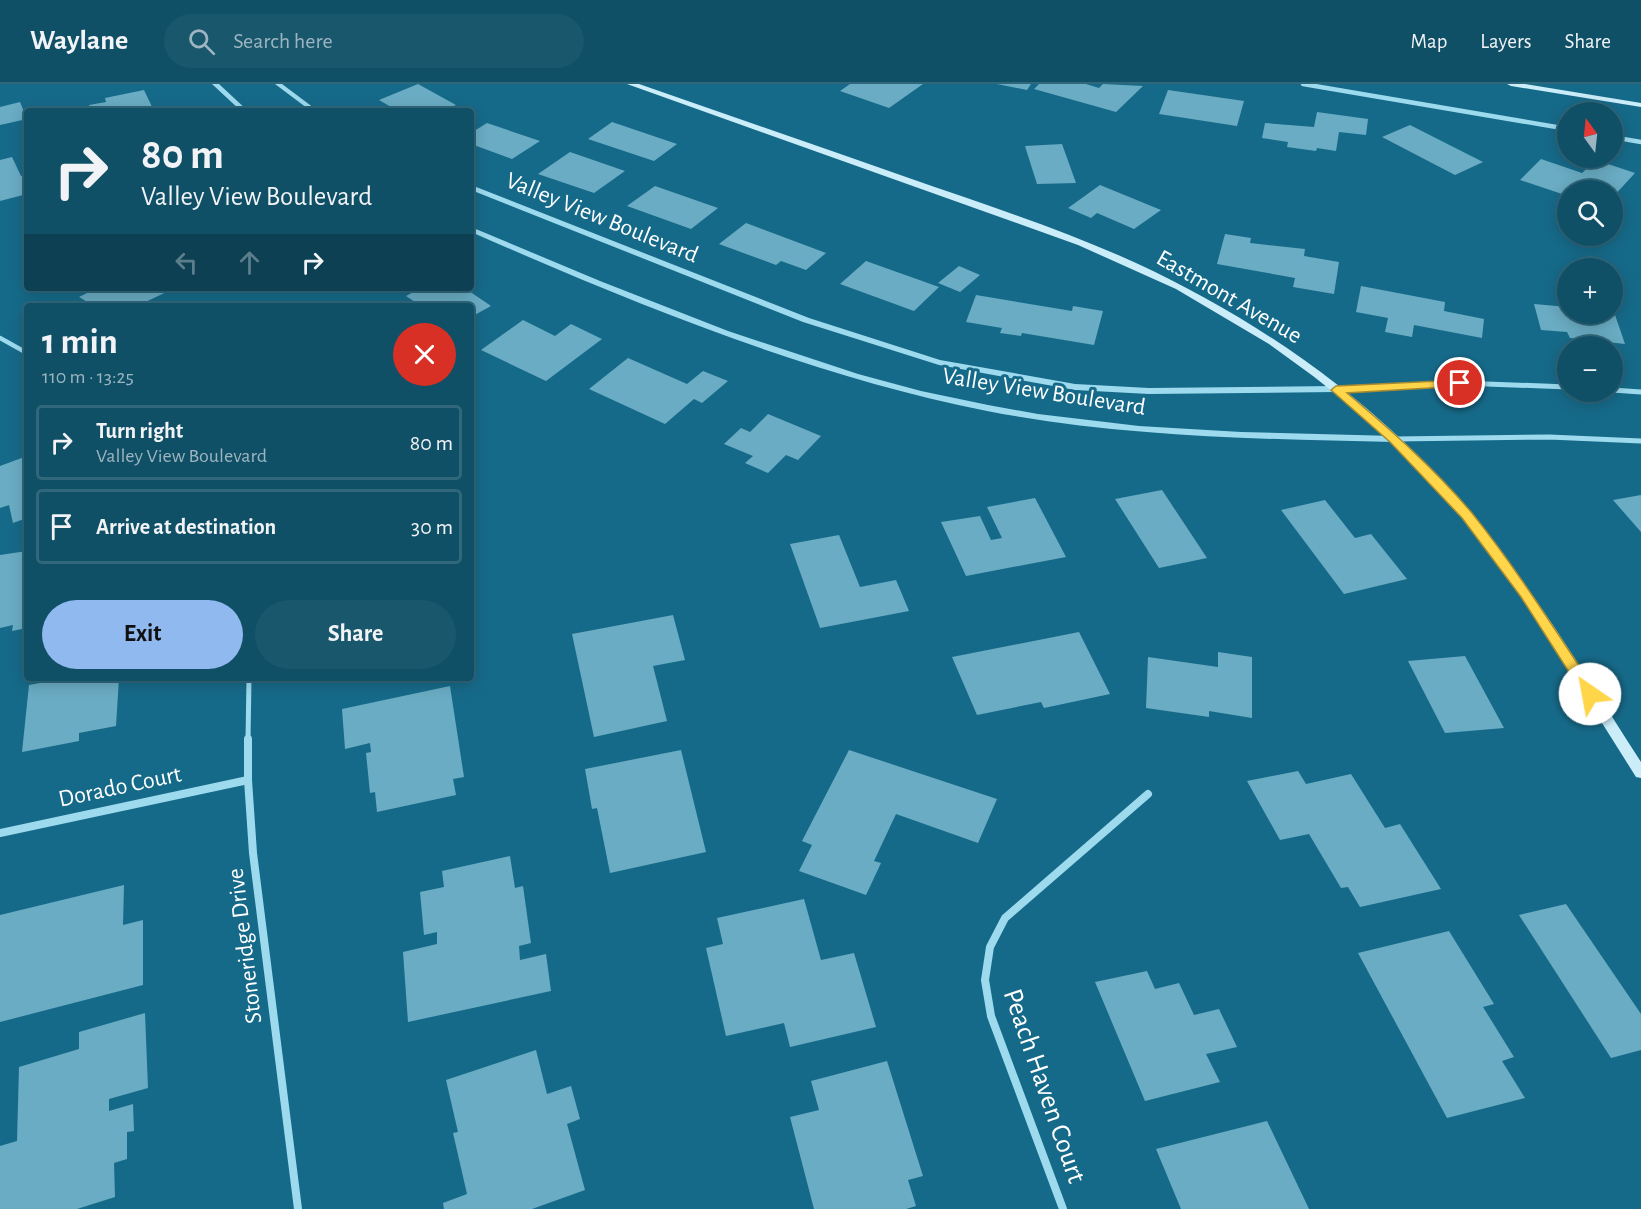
<!DOCTYPE html>
<meta charset="utf-8">
<style>
:root{--surface:#105067;--page:#19576d;--text:#f1f3f6;--muted:#9cb5c0;--line:#30677b;--accent:#90b9f0}
body{margin:0;font-family:"Alegreya Sans",sans-serif;background:var(--page);color:var(--text);height:100vh;display:flex;flex-direction:column;font-size:22px;white-space:nowrap}
*{box-sizing:border-box;margin:0}
p{font-size:20px;color:var(--muted)}
.icon{flex:none;width:33px;height:33px;fill:none;stroke:currentColor;stroke-width:2;stroke-linecap:round;stroke-linejoin:round}
.map{position:relative;flex:1;overflow:hidden}
.panel{position:absolute;left:24px;top:219px;width:450px;height:378px;display:flex;flex-direction:column;background:var(--surface);border-radius:6px;box-shadow:0 3px 15px #0003,0 0 0 2px var(--line)}
.panel>*{flex:none}
.top-card{position:absolute;left:24px;top:24px;width:450px;height:183px;border-radius:6px;box-shadow:0 3px 15px #0003,0 0 0 2px var(--line);background:#105067;color:var(--text);overflow:hidden}
.needle{width:39px;rotate:345deg}
.tools{position:absolute;left:1557px;top:18px;display:grid;gap:12px}
.tools a{display:grid;place-items:center;width:66px;height:66px;border-radius:50%;background:var(--surface);box-shadow:0 3px 15px #0003,0 0 0 2px var(--line);font-size:30px}
.pin{position:absolute;display:grid;place-items:center;width:51px;height:51px;color:#fff;margin:-26px;border:3px solid #fff;border-radius:50%;box-shadow:0 2px 6px #0007}
.me{position:absolute;width:66px;margin:-33px;rotate:327deg;stroke-linejoin:round;filter:drop-shadow(0 0 4px #0008)}
.turn{display:flex;align-items:center;gap:21px;height:126px;padding:0 18px;font-size:27px}
.turn .icon{width:78px;height:78px;stroke-width:2.5}
.turn b{display:block;font-size:42px;line-height:51px}
.lanes{display:flex;align-items:center;height:57px;padding:0 18px;background:#0003;justify-content:center;gap:30px;direction:ltr}
.lanes .off{opacity:.35}
.round{display:grid;place-items:center;flex:none;width:63px;height:63px;border-radius:32px;background:var(--page)}
.overview{display:flex;align-items:center;justify-content:space-between;height:102px;padding:0 18px}
h1{font-size:36px;font-weight:700;line-height:45px}
.action{display:flex;gap:12px;margin-top:auto;padding:12px 18px}
.action a{flex:1;height:69px;border-radius:36px;background:var(--accent);color:#111;font-size:24px;font-weight:700;line-height:69px;text-align:center}
.action a+a{background:var(--page);color:var(--text)}
ul{padding:0;list-style:none}
li{display:flex;align-items:center;gap:18px;height:75px;margin:0 12px 9px;padding:0 6px;border:3px solid var(--line);border-radius:6px}
li div{flex:1}
li b{display:block;font-size:22px}
li em{font-style:normal}
header{display:flex;align-items:center;gap:36px;box-sizing:border-box;height:84px;padding:0 30px;background:var(--surface);border-bottom:2px solid var(--line)}
header strong{font-size:28px}
nav{display:flex;gap:33px;margin-inline-start:auto;font-size:21px}
.search{width:420px;height:54px;background:var(--page);display:flex;align-items:center;gap:15px;box-sizing:border-box;padding:0 21px;border-radius:33px;color:var(--muted);font-size:22px}
.map>svg:first-child{display:block}
.building{fill:#6aacc3}
.lines{fill:none;stroke-linecap:round;stroke-linejoin:round}
.minor-far2{stroke:#9ddaee;stroke-width:4.5}
.minor-far1{stroke:#9ddaee;stroke-width:5}
.minor{stroke:#9ddaee;stroke-width:8}
.tertiary{fill:#9ddaee;fill-rule:evenodd}
.secondary{fill:#cbedfa;fill-rule:evenodd}
.route{fill:#ffd54a;stroke:#a68a30;stroke-width:1.5}
.labels{text-anchor:middle;dominant-baseline:central;stroke-width:6;stroke-linejoin:round;paint-order:stroke}
.street-label{font-size:24px;fill:#fff;stroke:#166a89}
.near-street-label{font-size:28px;fill:#fff;stroke:#166a89}
</style>
<header>
<strong>Waylane</strong>
<div class="search"><svg class="icon" aria-label="search" viewBox="0 0 24 24"><circle cx="10" cy="10" r="6"/><path d="M15 15l6 6"/></svg>Search here</div>
<nav><a>Map</a><a>Layers</a><a>Share</a></nav>
</header>
<div class="map">
<svg width="1641" height="1125" viewBox="0 0 1641 1125">
<rect width="100%" height="100%" fill="#166a89"/>
<g class="building">
<path d="M418 0 456 21 442 27H398L379 16Z"/>
<path d="M850 0H923L889 24 840 7Z"/>
<path d="M997 0H1031L1027 6Z"/>
<path d="M1039 0H1086L1099 4 1103 0 1143 2 1116 28 1034 5Z"/>
<path d="M144 6 154 27H91L89 21 106 18 105 14Z"/>
<path d="M1168 6 1244 17 1237 42 1159 30Z"/>
<path d="M20 18 27 35 0 41V23Z"/>
<path d="M1317 28 1368 35 1366 51 1339 48 1336 67 1317 64 1316 67 1287 63 1288 58 1262 54 1265 39 1314 43Z"/>
<path d="M612 38 677 60 654 77 588 55Z"/>
<path d="M487 39 540 57 512 75 471 60V49Z"/>
<path d="M1410 41 1483 78 1455 91 1382 53Z"/>
<path d="M1062 60 1076 99 1037 100 1025 62Z"/>
<path d="M570 68 625 87 594 109 538 90Z"/>
<path d="M12 73 21 92 27 91V110L0 117V76Z"/>
<path d="M1541 75 1582 89 1596 76 1635 89 1612 114V106H1568V112L1520 96Z"/>
<path d="M1100 101 1161 126 1134 145 1097 129 1091 134 1068 124Z"/>
<path d="M655 102 718 124 691 145 627 122Z"/>
<path d="M746 139 826 169 806 186 781 177 776 181 719 160Z"/>
<path d="M1225 150 1251 154 1250 159 1305 165 1304 172 1339 178 1334 210 1293 203 1295 194 1217 180Z"/>
<path d="M866 177 939 203 914 227 840 200Z"/>
<path d="M959 182 980 191 960 208 938 199Z"/>
<path d="M1361 202 1445 218 1444 227 1484 235 1482 254 1414 241 1412 253 1385 248 1388 234 1356 228Z"/>
<path d="M79 204H175L137 222H94L79 213 87 209Z"/>
<path d="M421 204H475L469 207 491 222 471 233V222H421L406 212Z"/>
<path d="M976 211 1072 227 1073 222 1103 227 1094 261 1022 249 1021 252 1000 249 1002 244 966 238Z"/>
<path d="M1534 220 1568 223V230H1612L1613 225 1625 260 1570 254 1567 248 1541 246Z"/>
<path d="M523 236 555 252 571 240 602 255 546 297 481 266Z"/>
<path d="M628 274 687 300 703 287 728 297 702 319 694 315 665 340 589 305Z"/>
<path d="M768 330 821 352 798 376 786 371 768 389 745 379 753 372 724 360 741 344 750 348Z"/>
<path d="M27 372V434L13 439 9 421 0 424V382Z"/>
<path d="M1162 406 1207 474 1159 484 1115 415Z"/>
<path d="M1641 411V448L1613 416Z"/>
<path d="M1035 414 1066 473 966 492 941 438 980 432 991 456 1002 454 987 423Z"/>
<path d="M1325 416 1355 454 1371 450 1407 495 1344 510 1281 426Z"/>
<path d="M839 451 860 503 896 496 909 527 820 544 790 460Z"/>
<path d="M27 467V544L12 547 13 541 0 544V471Z"/>
<path d="M673 531 685 576 653 582 667 637 594 653 572 550Z"/>
<path d="M1079 548 1110 610 1044 624 1041 618 977 631 952 573Z"/>
<path d="M1218 568 1252 573V634L1209 627V633L1146 624 1148 573 1218 583Z"/>
<path d="M1465 572 1504 644 1445 649 1408 577Z"/>
<path d="M67 594H119L116 642 79 649V657L22 668 29 601Z"/>
<path d="M450 602 464 693 453 695 456 711 377 728 375 708 370 709 366 669 371 668 370 659 345 665 342 625Z"/>
<path d="M681 666 706 768 610 789 597 724 592 725 585 685Z"/>
<path d="M849 666 997 715 978 759 896 730 874 777 881 779 866 811 799 787 812 761 802 757Z"/>
<path d="M1298 687 1306 700 1351 690 1385 744 1400 740 1441 805 1360 823 1348 803 1341 804 1309 750 1280 756 1247 697Z"/>
<path d="M510 772 515 804 523 802 531 859 519 862 520 876 546 870 551 907 408 938 403 868 437 860V848L424 851 420 808 444 803 442 787Z"/>
<path d="M124 801 123 841 143 836V901L0 938V831Z"/>
<path d="M804 815 821 876 854 869 876 943 790 963 784 939 726 952 706 864 723 860 717 834Z"/>
<path d="M1566 820 1641 930V966L1611 974 1519 831Z"/>
<path d="M1449 847 1494 920 1483 923 1514 973 1502 977 1525 1014 1447 1034 1358 869Z"/>
<path d="M1147 887 1155 905 1179 899 1194 931 1219 925 1237 963 1206 970 1220 998 1145 1017 1095 898Z"/>
<path d="M145 929 148 1004 109 1015V1027L133 1020 134 1047 127 1048V1075L114 1079 115 1113 77 1125H0V1062L17 1057 19 983 79 965V948Z"/>
<path d="M536 966 547 1010 571 1002 580 1035 567 1040 585 1106 532 1125H444L443 1119 467 1110 453 1049 458 1048 446 996Z"/>
<path d="M887 977 923 1092 908 1096 916 1122 906 1125H814L790 1033 819 1026 811 997Z"/>
<path d="M1267 1037 1309 1125H1181L1156 1065Z"/>
</g>
<g class="lines">
<g class="minor-far2">
<path d="M1303 0 1568 45"/>
<path d="M1612 53 1641 58"/>
<path d="M0 254 27 269"/>
</g>
<g class="minor-far1">
<path d="M1337 305 1460 299 1568 303"/>
<path d="M1612 306 1641 308"/>
<path d="M1395 355 1549 353 1641 357"/>
<path d="M248 656 249 594"/>
</g>
<g class="minor">
<path d="M248 655V696L253 769 298 1125"/>
<path d="M0 749 248 696"/>
<path d="M1063 1125 991 932 985 896 990 863 1005 834 1148 710"/>
</g>
<g class="tertiary">
<path d="M212 0H219L248 27H241Z"/>
<path d="M275 0H282L318 27H311Z"/>
<path d="M471 101 809 234 940 276 1075 300 1149 304 1336 302 1340 305 1336 308 1149 310 1075 306 939 281 803 238 471 106Z"/>
<path d="M471 143 600 197 728 247 858 290 921 307 988 321 1038 330 1139 342 1241 348 1394 352 1399 355 1394 358C1258 355 1121 353 987 327 808 291 638 221 471 148Z"/>
</g>
<g class="secondary">
<path d="M627 0H639C728 31 817 62 906 93 983 120 1062 145 1136 179 1233 224 1323 282 1402 356 1500 448 1569 566 1641 678V694L1636 693 1541 542 1490 469 1462 434 1396 362 1356 326 1313 292 1269 260 1176 205 1078 161Z"/>
<path d="M1507 0H1525L1641 19V23L1511 2Z"/>
</g>
</g>
<path class="route" d="M1460 296 1465 299 1464 302 1347 309C1391 346 1435 385 1472 429 1517 485 1555 546 1595 606L1597 610 1595 613H1585L1521 513 1462 434 1390 358 1331 306 1336 302Z"/>
<g class="labels">
<g class="street-label">
<text transform="translate(602 134) rotate(22)">Valley View Boulevard</text>
<text transform="translate(1229 213) rotate(30)">Eastmont Avenue</text>
<text transform="translate(1044 308) rotate(9)">Valley View Boulevard</text>
<text transform="translate(120 703) rotate(-12)">Dorado Court</text>
<text transform="translate(245 862) rotate(-97)">Stoneridge Drive</text>
</g>
<g class="near-street-label">
<text transform="translate(1044 1002) rotate(71)">Peach Haven Court</text>
</g>
</g>
</svg>
<div class="tools">
<a><svg class="needle" viewBox="-14 -14 28 28"><path d="M0-13l5 13h-10z" fill="#e53935"/><path d="M0 13l5-13h-10z" fill="#9cb5c0"/></svg></a>
<a><svg class="icon" aria-label="search" viewBox="0 0 24 24"><circle cx="10" cy="10" r="6"/><path d="M15 15l6 6"/></svg></a>
<a>+</a>
<a>−</a>
</div>
<div class="pin" style="left:1460px;top:299px;background:#d93025"><svg class="icon" aria-label="arrive" viewBox="0 0 24 24"><path d="M6 21V4h12l-3 4 3 4H6"/></svg></div>
<svg class="me" style="left:1590px;top:610px" viewBox="-20 -20 40 40"><circle r="19" fill="#fff"/><path d="M0-13L10 11 0 6-10 11z" fill="#ffd54a"/></svg>
<div class="top-card">
<div class="turn"><svg class="icon" aria-label="right" viewBox="0 0 24 24"><path d="M7 20v-9h11M14 6l5 5-5 5"/></svg><div><b>80 m</b>Valley View Boulevard</div></div>
<div class="lanes"><svg class="icon off" aria-label="left" viewBox="0 0 24 24"><path d="M17 20v-9H6M10 6l-5 5 5 5"/></svg><svg class="icon off" aria-label="ahead" viewBox="0 0 24 24"><path d="M12 20V5M6 11l6-6 6 6"/></svg><svg class="icon" aria-label="right" viewBox="0 0 24 24"><path d="M7 20v-9h11M14 6l5 5-5 5"/></svg></div>
</div>
<section class="panel">
<div class="overview"><div><h1>1 min</h1><p>110 m · 13:25</p></div><a class="round" style="background:#d93025;color:#fff"><svg class="icon" aria-label="close" viewBox="0 0 24 24"><path d="M6 6l12 12M18 6L6 18"/></svg></a></div>
<ul>
<li><svg class="icon" aria-label="right" viewBox="0 0 24 24"><path d="M7 20v-9h11M14 6l5 5-5 5"/></svg><div><b>Turn right</b><p>Valley View Boulevard</p></div><em>80 m</em></li>
<li><svg class="icon" aria-label="arrive" viewBox="0 0 24 24"><path d="M6 21V4h12l-3 4 3 4H6"/></svg><div><b>Arrive at destination</b></div><em>30 m</em></li>
</ul>
<div class="action"><a>Exit</a><a>Share</a></div>
</section>
</div>
